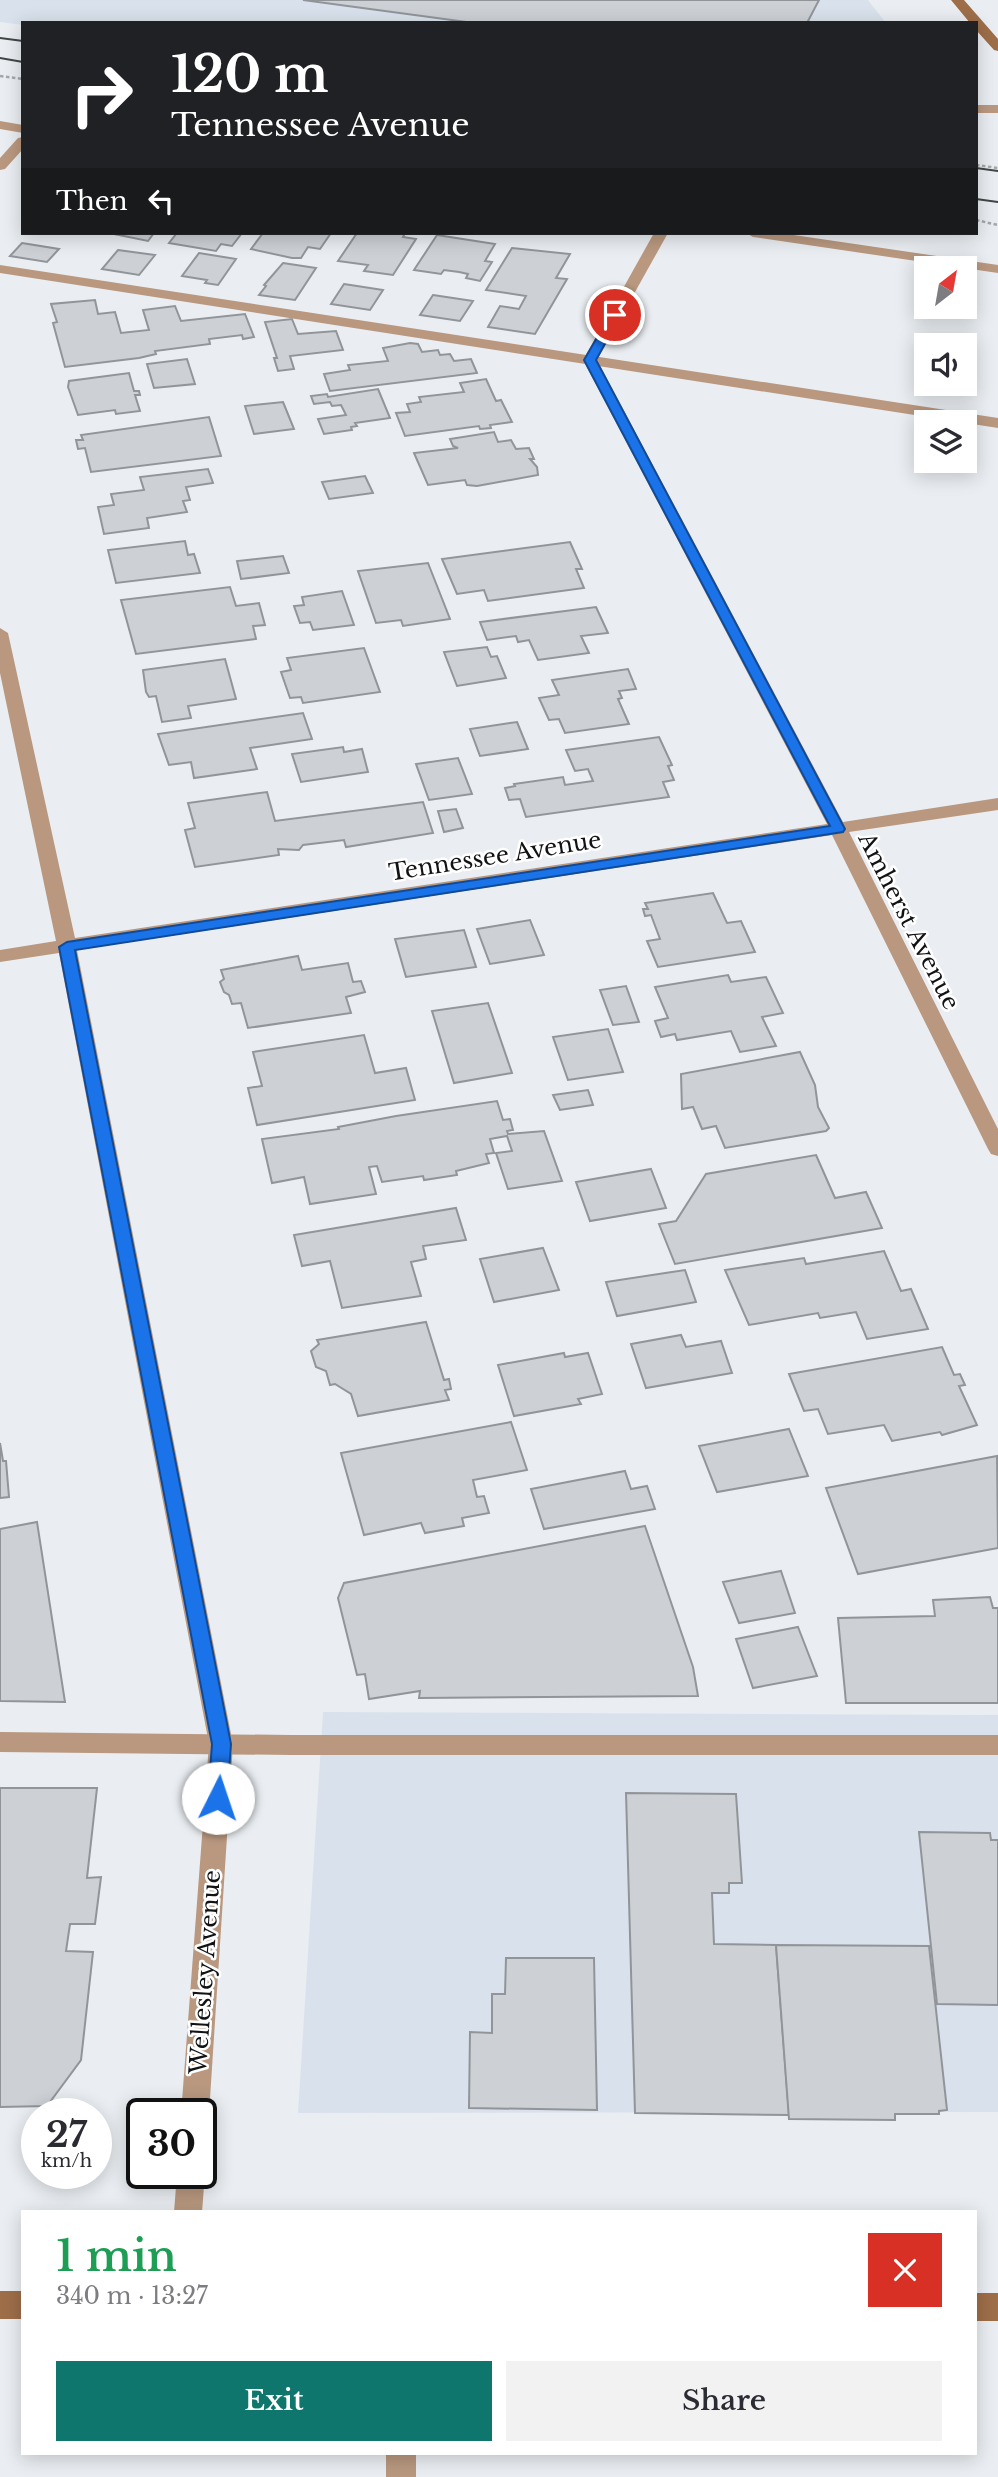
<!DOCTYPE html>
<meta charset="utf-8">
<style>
:root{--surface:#fff;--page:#f2f2f3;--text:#2b2b33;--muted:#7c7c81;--accent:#0f766e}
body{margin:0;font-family:"Libre Baskerville",serif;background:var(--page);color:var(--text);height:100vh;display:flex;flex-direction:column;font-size:26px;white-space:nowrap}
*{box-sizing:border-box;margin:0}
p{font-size:23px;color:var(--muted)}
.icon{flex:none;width:38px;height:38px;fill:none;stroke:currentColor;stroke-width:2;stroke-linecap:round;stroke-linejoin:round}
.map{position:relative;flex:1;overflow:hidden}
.drawer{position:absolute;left:21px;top:2210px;width:956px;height:245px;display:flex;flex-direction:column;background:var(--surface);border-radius:0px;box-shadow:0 4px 18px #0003}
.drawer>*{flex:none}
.banner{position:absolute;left:21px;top:21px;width:957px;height:214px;border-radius:0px;box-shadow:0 4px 18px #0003;background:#202124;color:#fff;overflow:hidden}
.needle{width:46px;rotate:31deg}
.controls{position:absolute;left:914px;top:256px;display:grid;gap:14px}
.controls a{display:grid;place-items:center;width:63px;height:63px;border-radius:0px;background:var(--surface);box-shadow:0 4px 18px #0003;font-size:35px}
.speed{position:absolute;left:21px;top:2098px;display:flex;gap:14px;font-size:35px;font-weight:700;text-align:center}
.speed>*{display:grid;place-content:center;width:91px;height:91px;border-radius:50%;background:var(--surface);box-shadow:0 4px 18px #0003;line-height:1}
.speed small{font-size:18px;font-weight:400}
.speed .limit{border:4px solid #111;border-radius:10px;background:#fff;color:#111}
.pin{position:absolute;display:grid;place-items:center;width:60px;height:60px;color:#fff;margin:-30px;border:4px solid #fff;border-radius:50%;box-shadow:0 2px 7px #0007}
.me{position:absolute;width:77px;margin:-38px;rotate:4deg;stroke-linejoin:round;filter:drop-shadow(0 0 5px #0008)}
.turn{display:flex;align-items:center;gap:24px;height:147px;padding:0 35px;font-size:32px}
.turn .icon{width:91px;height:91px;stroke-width:2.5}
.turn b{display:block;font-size:49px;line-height:60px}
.then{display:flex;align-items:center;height:66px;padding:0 35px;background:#0003;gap:14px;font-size:26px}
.round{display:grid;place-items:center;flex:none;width:74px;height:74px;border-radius:0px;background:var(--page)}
.head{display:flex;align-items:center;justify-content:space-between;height:119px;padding:0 35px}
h1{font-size:42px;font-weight:600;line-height:52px;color:#1e9e55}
.action{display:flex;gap:14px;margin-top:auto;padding:14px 35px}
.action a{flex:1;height:80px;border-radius:0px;background:var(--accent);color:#fff;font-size:28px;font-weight:600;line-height:80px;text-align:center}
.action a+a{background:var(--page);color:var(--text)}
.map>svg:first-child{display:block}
.built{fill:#d9e2ec}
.building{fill:#cdd1d6;stroke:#919599;stroke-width:2}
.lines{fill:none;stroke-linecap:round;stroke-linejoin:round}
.path{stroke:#a5a8ab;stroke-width:2.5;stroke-dasharray:3.5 2.5;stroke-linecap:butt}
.lane{fill:#b9987f;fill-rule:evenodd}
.street{fill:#b9987f;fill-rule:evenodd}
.secondary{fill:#9e6e49;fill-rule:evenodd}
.tram{stroke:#434547;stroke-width:2}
.route{fill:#1a73e8;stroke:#114b97;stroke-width:2}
.labels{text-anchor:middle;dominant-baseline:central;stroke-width:5;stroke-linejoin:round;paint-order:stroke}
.street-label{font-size:23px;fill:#111214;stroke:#fff}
</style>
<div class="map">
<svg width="998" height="2477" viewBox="0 0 998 2477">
<rect width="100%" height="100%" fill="#eaeef2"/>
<g class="built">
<path d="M0 0H868L886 23H23V25L0 22Z"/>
<path d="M323 1712 998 1715V2112L298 2113Z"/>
</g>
<g class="building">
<path d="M303 0H819L807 23H474Z"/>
<path d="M109 233H154L148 241Z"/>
<path d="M177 233H242L232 246 221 244 216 251 169 243Z"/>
<path d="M263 233H331L320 249 308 247 301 258H292L251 249Z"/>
<path d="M357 233H405L403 237 416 239 393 275 364 271 368 265 338 261Z"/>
<path d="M437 235 495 244 485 261 492 262 480 281 466 278 468 274 459 272 444 270 441 274 414 270Z"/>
<path d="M22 243 59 249 47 262 10 256Z"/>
<path d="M512 248 570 254 556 278 567 279 535 334 488 327 500 306 519 309 526 296 486 290Z"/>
<path d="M118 250 155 255 139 275 102 269Z"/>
<path d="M199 253 236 259 218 285 205 283 207 280 182 276Z"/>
<path d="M283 263 316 268 295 300 259 295 266 286 264 285Z"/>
<path d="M344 284 383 290 370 310 331 304Z"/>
<path d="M433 295 473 301 460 321 420 315Z"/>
<path d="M95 300 98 314 115 312 121 333 149 330 143 310 175 306 181 321 245 314 254 337 243 339 242 335 209 339 210 344 155 351 156 354 139 358 65 367 53 323 57 322 51 304Z"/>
<path d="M292 319 298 334 336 331 343 350 290 356 294 369 278 371 274 358H277L265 322Z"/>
<path d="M410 343 418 344 422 352 438 350 440 355 450 354 454 361 471 359 477 373 330 391 324 374 350 370 348 365 388 361 383 348Z"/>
<path d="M187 359 195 384 154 388 147 364Z"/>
<path d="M129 373 134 391H139L140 395H135L140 411 116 414 115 410 78 415 68 387 69 381Z"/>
<path d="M486 379 496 401 501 400 512 422 490 425 491 428 480 429 479 426 405 436 396 413 410 412 407 404 421 402 419 397 464 392 460 383Z"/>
<path d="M378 389 390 418 355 423 357 426 351 427 352 430 324 434 318 419 346 415 341 405 332 406 330 402 314 404 311 396 327 394 328 397Z"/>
<path d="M283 402 294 429 254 434 245 406Z"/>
<path d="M209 417 221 456 91 472 85 448 78 449 76 440H83L81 435Z"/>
<path d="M494 432 498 442 511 440 516 449 529 448 534 459H530L537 467 538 475 477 486 467 485 465 480 428 485 414 453 458 448 453 446 450 439Z"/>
<path d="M208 469 213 483 186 487 190 500 183 501 187 512 147 518 149 528 104 534 98 507 114 505 111 494 144 490 140 477Z"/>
<path d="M365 476 373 493 329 499 322 482Z"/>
<path d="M185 541 188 555 194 554 200 573 116 583 108 550Z"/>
<path d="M570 542 582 569H576L584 588 488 601 484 590 457 594 442 559Z"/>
<path d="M283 556 289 573 241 579 237 561Z"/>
<path d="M428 563 450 619 403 626 401 620 376 623 358 571Z"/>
<path d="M230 587 236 606 259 603 265 625 253 626 256 639 136 654 121 600Z"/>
<path d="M342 591 354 625 313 630 310 622 300 623 294 606 304 605 302 597Z"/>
<path d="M596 607 608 633 581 636 589 653 538 660 529 640 518 642 516 636 487 640 480 622Z"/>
<path d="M487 647 491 657 497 656 506 678 457 686 444 652Z"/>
<path d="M364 648 380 692 303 703 301 697 290 698 281 672 291 670 287 658Z"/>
<path d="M225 659 236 699 188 706 191 718 162 722 156 696 149 697 146 692 143 670Z"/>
<path d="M628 669 636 689 619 691 622 698 618 699 629 724 565 733 559 719 549 720 539 698 559 695 552 680Z"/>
<path d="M303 713 312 739 250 748 257 769 194 778 191 762 169 765 158 734Z"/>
<path d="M517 722 528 749 480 756 470 729Z"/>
<path d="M659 737 672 765 668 766 674 780 663 782 669 797 526 817 520 799 509 800 505 788 515 786 514 784 563 777 565 785 593 781 588 769 575 771 566 750Z"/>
<path d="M343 747 344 752 362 749 368 772 301 782 292 754Z"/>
<path d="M458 758 472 794 429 800 416 764Z"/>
<path d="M267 792 275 821 423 802 433 833 346 847 344 840 303 845 299 850 278 849 279 855 195 867 185 830 195 828 188 803Z"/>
<path d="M456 809 463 828 444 832 438 811Z"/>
<path d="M713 893 727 923 741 921 755 952 658 967 647 941 660 939 651 915 645 916 643 909H648L645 903Z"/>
<path d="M530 920 544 955 490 964 477 929Z"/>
<path d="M464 930 476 967 406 977 395 939Z"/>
<path d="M298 956 302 970 348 963 353 982 361 981 365 992 346 997 351 1013 248 1028 241 1003 232 1004 229 995 224 992 220 982 224 979 221 970Z"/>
<path d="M728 975 731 982 766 977 783 1013 762 1017 776 1046 740 1052 731 1031 677 1040 675 1034 661 1037 655 1021 668 1018 655 987Z"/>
<path d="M626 986 639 1022 613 1025 600 990Z"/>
<path d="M488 1003 512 1073 454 1083 432 1011Z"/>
<path d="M608 1029 623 1072 568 1080 553 1037Z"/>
<path d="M364 1035 375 1073 406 1068 415 1100 257 1125 248 1088 262 1086 253 1052Z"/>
<path d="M800 1052 815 1085 818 1107 829 1128 826 1131 725 1148 716 1126 702 1129 693 1107 682 1109 681 1074Z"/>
<path d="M588 1090 593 1105 560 1110 553 1095Z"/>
<path d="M497 1101 503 1120 510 1119 513 1130 507 1131 508 1134 544 1131 562 1181 508 1189 496 1153 512 1151 507 1136 490 1139 494 1153 486 1154 489 1163 456 1171 457 1175 424 1180 423 1176 382 1182 377 1166 369 1167 376 1194 310 1204 304 1177 272 1183 262 1139 339 1129 338 1127 396 1116Z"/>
<path d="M816 1155 835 1198 866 1192 882 1228 675 1264 659 1224 676 1221 706 1174Z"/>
<path d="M651 1169 666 1208 590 1221 576 1182Z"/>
<path d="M456 1208 466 1240 423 1246 426 1259 411 1262 421 1296 342 1308 330 1261 302 1266 294 1235Z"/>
<path d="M543 1248 559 1290 494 1302 480 1259Z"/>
<path d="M884 1251 901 1291 911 1289 928 1329 867 1339 856 1312 820 1318 818 1313 749 1325 725 1270 804 1258 806 1264Z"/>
<path d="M685 1270 696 1302 617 1316 606 1282Z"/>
<path d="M426 1322 444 1380 449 1379 451 1389 445 1390 449 1400 358 1416 351 1394 335 1384 330 1385 326 1371 316 1367 311 1351 319 1344 317 1340Z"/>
<path d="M681 1335 686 1347 721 1341 732 1373 646 1388 631 1344Z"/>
<path d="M942 1347 954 1375 960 1374 965 1385 959 1386 977 1425 942 1435 940 1432 892 1441 884 1425 828 1434 818 1409 804 1411 789 1374Z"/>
<path d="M564 1353 565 1357 588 1353 602 1394 578 1399 581 1404 514 1416 498 1365Z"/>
<path d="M511 1422 527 1470 473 1480 477 1497 484 1496 489 1513 462 1518 464 1526 425 1533 421 1523 364 1535 341 1453Z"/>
<path d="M789 1429 808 1476 717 1492 699 1446Z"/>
<path d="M0 1443 3 1461H6L9 1497 0 1498Z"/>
<path d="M997 1456 998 1548 858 1574 826 1488Z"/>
<path d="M625 1471 631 1489 647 1486 655 1509 544 1529 531 1489Z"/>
<path d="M37 1522 65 1702 0 1701V1529Z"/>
<path d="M645 1526 693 1667 698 1696 419 1698 420 1691 369 1699 365 1674 357 1675 338 1598 344 1583Z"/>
<path d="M781 1571 795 1613 739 1623 723 1582Z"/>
<path d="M990 1597 993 1608H998V1703H846L838 1618 935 1616 933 1600Z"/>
<path d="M798 1627 817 1676 753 1688 736 1639Z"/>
<path d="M0 1788H97L87 1878 101 1877 95 1924H70L66 1951 93 1952 81 2060 47 2106 0 2107Z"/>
<path d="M626 1793 736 1794 742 1883H729V1893H712L714 1944 776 1945 789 2115 635 2113Z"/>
<path d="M919 1832 990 1833 991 1840H998V2005L937 2004Z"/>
<path d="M776 1945 929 1946 947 2110 939 2111V2114H895V2120L789 2119Z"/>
<path d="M506 1958H594L597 2110 469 2108 470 2032 492 2033V1994H505Z"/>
</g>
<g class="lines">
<g class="path">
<path d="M0 76 23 79"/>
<path d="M976 165 998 168"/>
<path d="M976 220 998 225"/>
</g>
<g class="lane">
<rect x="976" y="105" width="22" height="8"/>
<path d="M0 265 998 418V428L0 273Z"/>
<path d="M0 1732 292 1735H998V1755H292L0 1752Z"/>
<rect x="386" y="2454" width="30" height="23"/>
</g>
<g class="street">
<path d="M0 121 23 125V133L0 129Z"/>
<path d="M23 137V149L5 169 0 170V158L18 138Z"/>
<path d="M654 233H668L597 360 843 822 998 798V810L849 832 998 1129V1156L991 1154 988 1149 832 835 77 950 233 1744 209 2114 201 2124V2114H181L209 1744 59 953 0 962V950L56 941 0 673V628L8 633 75 938 827 824 583 360Z"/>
<path d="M746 233H780L998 265V273L753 237Z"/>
<path d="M201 2166 205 2174 202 2212H174L177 2174H201Z"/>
</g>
<g class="secondary">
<path d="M951 0H964L998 39V51L994 50 976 30V23H970Z"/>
<rect x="0" y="2291" width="23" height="28"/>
<rect x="975" y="2293" width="23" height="28"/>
</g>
<g class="tram">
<path d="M0 38 23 41"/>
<path d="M0 58 23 62"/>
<path d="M976 168 998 171"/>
<path d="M976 199 998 202"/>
</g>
</g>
<path class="route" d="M615 312 621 315 596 360 845 829 843 832 75 950 231 1744 227 1798 224 1804 218 1806 211 1804 208 1798 212 1744 59 947 67 942 830 826 584 360 610 315Z"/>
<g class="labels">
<g class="street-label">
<text transform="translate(495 856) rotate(-9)">Tennessee Avenue</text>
<text transform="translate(909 921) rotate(63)">Amherst Avenue</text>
<text transform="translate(205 1972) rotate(-86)">Wellesley Avenue</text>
</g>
</g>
</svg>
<div class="controls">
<a><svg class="needle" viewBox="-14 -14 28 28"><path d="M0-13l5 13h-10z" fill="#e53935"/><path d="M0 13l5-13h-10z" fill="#7c7c81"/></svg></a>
<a><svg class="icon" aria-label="sound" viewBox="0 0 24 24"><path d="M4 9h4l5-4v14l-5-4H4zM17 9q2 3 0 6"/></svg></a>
<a><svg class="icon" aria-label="layers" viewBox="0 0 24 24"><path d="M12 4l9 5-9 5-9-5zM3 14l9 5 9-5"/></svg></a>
</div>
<div class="speed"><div>27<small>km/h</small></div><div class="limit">30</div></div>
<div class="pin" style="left:615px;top:315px;background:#d93025"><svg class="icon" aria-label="arrive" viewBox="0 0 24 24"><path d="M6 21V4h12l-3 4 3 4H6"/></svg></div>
<svg class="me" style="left:218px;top:1798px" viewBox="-20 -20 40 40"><circle r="19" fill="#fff"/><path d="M0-13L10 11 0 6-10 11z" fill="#1a73e8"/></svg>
<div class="banner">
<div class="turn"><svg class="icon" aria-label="right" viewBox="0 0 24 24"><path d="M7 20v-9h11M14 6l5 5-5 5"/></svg><div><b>120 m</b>Tennessee Avenue</div></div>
<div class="then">Then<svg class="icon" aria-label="left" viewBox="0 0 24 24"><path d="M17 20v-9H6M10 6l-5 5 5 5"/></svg></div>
</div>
<section class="drawer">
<div class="head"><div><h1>1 min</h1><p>340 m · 13:27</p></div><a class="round" style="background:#d93025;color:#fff"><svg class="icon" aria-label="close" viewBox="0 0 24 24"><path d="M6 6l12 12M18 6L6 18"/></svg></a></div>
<div class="action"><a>Exit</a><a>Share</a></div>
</section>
</div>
